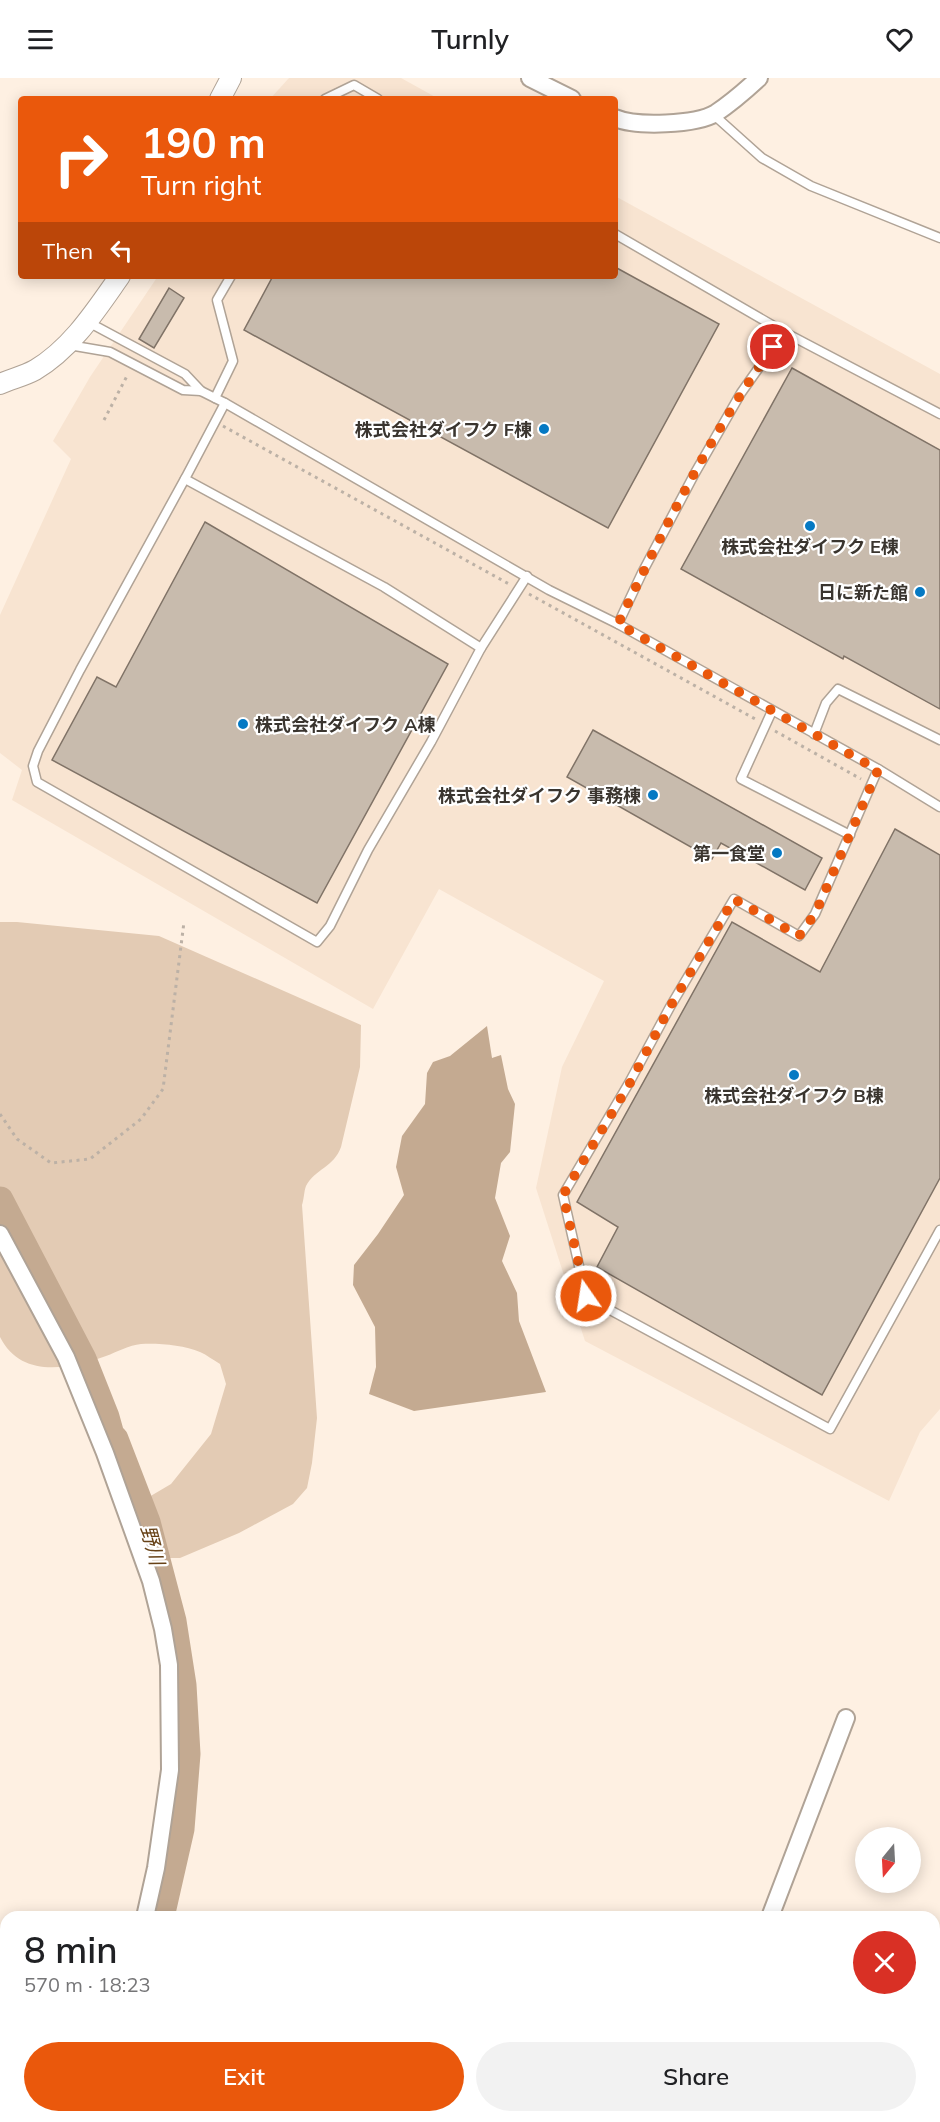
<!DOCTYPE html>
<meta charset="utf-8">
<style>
:root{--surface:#fff;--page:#f2f2f2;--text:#202124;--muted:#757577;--accent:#ea580c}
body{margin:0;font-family:Mulish,"Noto Sans JP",sans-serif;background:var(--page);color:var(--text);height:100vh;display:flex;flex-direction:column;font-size:22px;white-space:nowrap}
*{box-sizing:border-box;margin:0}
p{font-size:20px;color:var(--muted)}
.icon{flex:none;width:33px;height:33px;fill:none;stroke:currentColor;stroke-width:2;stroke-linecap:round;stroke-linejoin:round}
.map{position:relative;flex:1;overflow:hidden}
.details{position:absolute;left:0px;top:1833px;width:940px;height:212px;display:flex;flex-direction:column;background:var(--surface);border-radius:18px 18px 0 0;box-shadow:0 3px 15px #0003}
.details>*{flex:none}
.top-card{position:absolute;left:18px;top:18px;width:600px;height:183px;border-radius:6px;box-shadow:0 3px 15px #0003;background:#ea580c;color:#fff;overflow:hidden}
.needle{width:39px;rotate:198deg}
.tools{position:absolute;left:855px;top:1749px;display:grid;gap:12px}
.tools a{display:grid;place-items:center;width:66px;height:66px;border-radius:50%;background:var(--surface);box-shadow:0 3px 15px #0003;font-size:30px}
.pin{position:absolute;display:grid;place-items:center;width:51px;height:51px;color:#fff;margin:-26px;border:3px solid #fff;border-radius:50%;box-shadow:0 2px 6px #0007}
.me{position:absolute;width:66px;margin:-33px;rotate:347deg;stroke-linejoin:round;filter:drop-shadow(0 0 4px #0008)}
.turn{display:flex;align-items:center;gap:21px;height:126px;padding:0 24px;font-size:27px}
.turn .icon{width:78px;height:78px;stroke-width:2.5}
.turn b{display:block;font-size:42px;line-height:51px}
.then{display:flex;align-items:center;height:57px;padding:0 24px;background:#0003;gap:12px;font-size:22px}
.round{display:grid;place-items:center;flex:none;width:63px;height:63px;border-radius:32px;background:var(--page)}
.head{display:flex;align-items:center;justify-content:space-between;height:102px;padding:0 24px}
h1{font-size:36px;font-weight:600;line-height:45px}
.button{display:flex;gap:12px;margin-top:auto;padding:12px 24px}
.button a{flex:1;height:69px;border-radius:36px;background:var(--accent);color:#fff;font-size:24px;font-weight:600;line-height:69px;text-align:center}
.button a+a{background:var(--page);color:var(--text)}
header{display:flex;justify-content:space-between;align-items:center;height:78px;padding:0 24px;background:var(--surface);font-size:27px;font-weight:600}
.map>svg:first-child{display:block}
.built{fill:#f8e4d1}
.green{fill:#e3cbb4}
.water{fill:#c4aa91}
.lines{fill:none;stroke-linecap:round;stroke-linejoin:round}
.river{stroke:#c4aa91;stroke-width:27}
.building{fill:#c8bbad;stroke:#807367;stroke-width:1.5}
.service-casing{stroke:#b0a396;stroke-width:11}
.minor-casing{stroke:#b0a396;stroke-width:20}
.tertiary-casing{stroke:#b0a396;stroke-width:22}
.path{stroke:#bcb1a6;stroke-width:3;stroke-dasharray:3 4.5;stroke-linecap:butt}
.service{stroke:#fff;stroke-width:8}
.minor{stroke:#fff;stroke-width:16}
.tertiary{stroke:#fff;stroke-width:20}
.route{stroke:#ea580c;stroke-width:10;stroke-dasharray:0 18}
.poi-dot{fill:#0579c3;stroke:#fff;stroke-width:2}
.labels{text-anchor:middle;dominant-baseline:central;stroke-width:4.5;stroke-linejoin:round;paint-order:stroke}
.poi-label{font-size:18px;font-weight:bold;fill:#3a352f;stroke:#fff;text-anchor:end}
.water-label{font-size:20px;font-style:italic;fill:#674217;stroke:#fff}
</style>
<header><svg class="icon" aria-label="menu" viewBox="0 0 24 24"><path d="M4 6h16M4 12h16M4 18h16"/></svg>Turnly<svg class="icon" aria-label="heart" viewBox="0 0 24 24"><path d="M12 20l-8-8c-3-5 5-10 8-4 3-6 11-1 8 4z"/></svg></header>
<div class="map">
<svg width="940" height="2044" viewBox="0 0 940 2044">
<rect width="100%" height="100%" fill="#fef0e2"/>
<g class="built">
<path d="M289 0H401L439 21H270Z"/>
<path d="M615 118 940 296V1331L920 1354 889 1423 585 1263 536 1110 562 989 604 903 439 811 373 931 12 722 22 692 0 675V537L71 381 53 363 90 299 158 198H615Z"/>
</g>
<path class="green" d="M0 844H17L159 858 361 947 360 989 341 1069C334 1089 315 1091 306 1108 304 1113 304 1121 302 1127L317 1340 312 1385 307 1410 293 1426 239 1455 180 1480H143C121 1460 122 1457 132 1429L171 1406 211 1356 226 1306 220 1286C213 1282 207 1277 200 1274 184 1267 158 1265 141 1266 129 1267 117 1274 106 1278 69 1291 21 1301 0 1259Z"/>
<path class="water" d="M487 948 492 980 501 977 508 1011 515 1026 510 1074 501 1085 495 1120 510 1158 502 1183 517 1215 519 1243 546 1314 414 1333 369 1316 376 1289 375 1249 353 1207 354 1187 378 1156 404 1117 396 1089 402 1058 425 1026 427 995 433 984 450 978Z"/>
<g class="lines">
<g class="river">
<path d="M0 1122 83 1281 106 1339 111 1357 115 1361 147 1444 173 1543 183 1607 187 1676 181 1751 161 1839"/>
<path d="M124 2044 125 2038"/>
</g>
</g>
<g class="building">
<path d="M615 189 719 246 608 450 244 252 273 198H615Z"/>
<path d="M169 210 184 220 154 270 139 261Z"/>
<path d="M792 290 940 372V631L844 578 843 581 681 491Z"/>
<path d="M205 444 448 586 317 825 52 682 97 599 116 609Z"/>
<path d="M593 652 822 780 805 812 721 765 712 781 567 699Z"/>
<path d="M895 751 940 777V1100L822 1317 597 1189 618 1149 577 1124 732 844 820 894Z"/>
</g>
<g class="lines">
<g class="service-casing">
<g id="service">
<path d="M325 21 354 7 378 21"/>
<path d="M714 37 762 80 811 108 940 160"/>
<path d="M615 156 784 254 940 336"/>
<path d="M88 244 185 296 201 313"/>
<path d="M69 267 110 274 183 312 201 313 225 325 549 512 618 546 878 691 940 729"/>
<path d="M215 320 233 283 217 222 231 198"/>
<path d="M225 325 187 397 80 592 38 673 33 688 37 704 317 864 330 848 368 772 431 664 481 570 527 498"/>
<path d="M185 401 384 509 481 570"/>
<path d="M618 546 642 495 695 395 741 315 784 254"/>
<path d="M772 633 741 701 850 757"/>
<path d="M814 656 826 625 838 611 940 662"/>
<path d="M878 691 815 836 799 858 734 821 670 929 629 1005 563 1117 586 1219 830 1351 940 1152"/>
</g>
</g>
<g class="minor-casing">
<g id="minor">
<path d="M530 0 572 21"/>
<path d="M615 40C636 49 696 47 716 35 731 25 746 12 759 0"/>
<path d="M0 1156 66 1279 105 1375 151 1503 163 1551 169 1587 170 1692 156 1790 145 1839"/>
<path d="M770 1839 846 1640"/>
<path d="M0 1875 6 1878"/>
<path d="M438 2038 453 2044"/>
<path d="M111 2044 112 2038"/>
<path d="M679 2044 681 2038"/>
</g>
</g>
<g class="tertiary-casing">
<g id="tertiary">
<path d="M220 21 231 0"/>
<path d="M0 306C11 301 24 298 35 292 72 270 96 232 120 198"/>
</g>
</g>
<g class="path">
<path d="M104 342 128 296"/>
<path d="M223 348 509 506"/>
<path d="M529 516 757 642"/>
<path d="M775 653 861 701"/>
<path d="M0 1036 17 1061 51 1085 90 1081 141 1041 163 1011 184 844"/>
<path d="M158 2044 159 2038"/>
</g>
<use href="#service" class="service"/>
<use href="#minor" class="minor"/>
<use href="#tertiary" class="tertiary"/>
</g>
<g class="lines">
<path class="route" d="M586 1218 563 1117 630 1005 670 929 734 821 799 858 815 836 878 692 618 546C664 451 711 355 773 269"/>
</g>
<g class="poi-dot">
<circle cx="544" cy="351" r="6"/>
<circle cx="810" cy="448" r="6"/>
<circle cx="920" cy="514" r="6"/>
<circle cx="243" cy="646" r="6"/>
<circle cx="653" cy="717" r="6"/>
<circle cx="777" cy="775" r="6"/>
<circle cx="794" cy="997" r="6"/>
</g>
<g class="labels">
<g class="poi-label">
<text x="532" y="351">株式会社ダイフク F棟</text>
<text x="810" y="468" text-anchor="middle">株式会社ダイフク E棟</text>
<text x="908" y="514">日に新た館</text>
<text x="255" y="646" text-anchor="start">株式会社ダイフク A棟</text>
<text x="641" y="717">株式会社ダイフク 事務棟</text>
<text x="765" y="775">第一食堂</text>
<text x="794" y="1017" text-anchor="middle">株式会社ダイフク B棟</text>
</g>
<g class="water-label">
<text transform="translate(153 1467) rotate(75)">野川</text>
</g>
</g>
</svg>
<div class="tools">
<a><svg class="needle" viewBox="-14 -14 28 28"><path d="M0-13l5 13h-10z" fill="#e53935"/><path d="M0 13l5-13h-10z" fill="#757577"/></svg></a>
</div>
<div class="pin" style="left:773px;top:269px;background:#d93025"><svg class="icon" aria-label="arrive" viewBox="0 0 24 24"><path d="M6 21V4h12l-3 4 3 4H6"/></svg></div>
<svg class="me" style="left:586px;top:1218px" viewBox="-20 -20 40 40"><circle r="17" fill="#ea580c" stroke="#fff" stroke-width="3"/><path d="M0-11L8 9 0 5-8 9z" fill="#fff"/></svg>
<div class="top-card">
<div class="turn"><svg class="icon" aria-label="right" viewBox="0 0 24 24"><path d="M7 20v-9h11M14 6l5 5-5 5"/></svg><div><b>190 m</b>Turn right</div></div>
<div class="then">Then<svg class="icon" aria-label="left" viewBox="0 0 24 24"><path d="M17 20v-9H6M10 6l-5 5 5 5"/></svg></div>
</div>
<section class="details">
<div class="head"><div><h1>8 min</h1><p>570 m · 18:23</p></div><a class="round" style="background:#d93025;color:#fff"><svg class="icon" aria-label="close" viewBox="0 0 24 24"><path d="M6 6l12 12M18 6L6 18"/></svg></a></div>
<div class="button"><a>Exit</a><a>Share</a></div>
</section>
</div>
